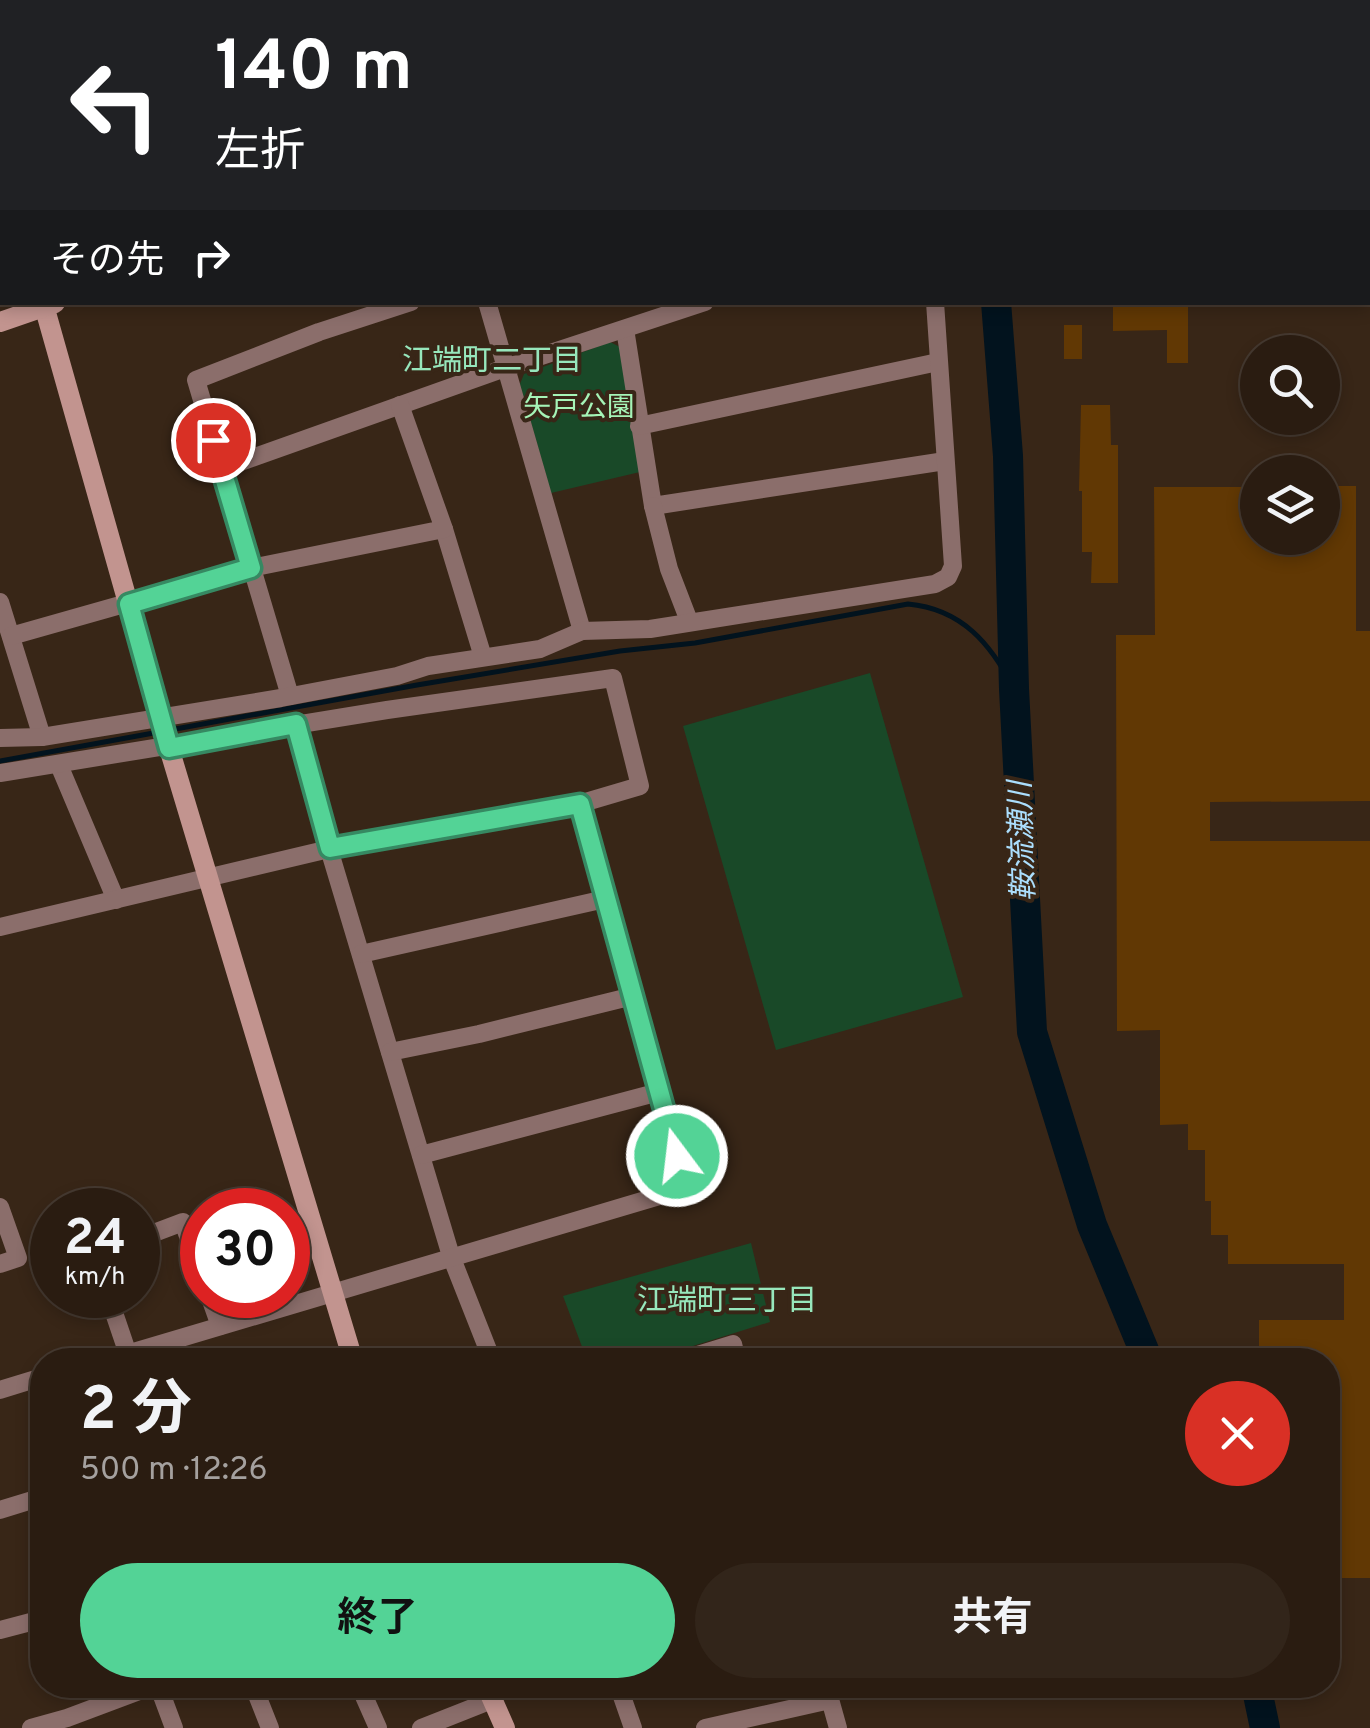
<!DOCTYPE html>
<html lang="ja">
<meta charset="utf-8">
<style>
:root{--surface:#2a1c11;--page:#32251a;--text:#f1f3f6;--muted:#a5a19f;--line:#463a31;--accent:#53d396}
body{margin:0;font-family:Overpass,"Noto Sans JP",sans-serif;background:var(--page);color:var(--text);height:100vh;display:flex;flex-direction:column;font-size:38px;white-space:nowrap}
*{box-sizing:border-box;margin:0}
p{font-size:32px;color:var(--muted)}
.icon{flex:none;width:55px;height:55px;fill:none;stroke:currentColor;stroke-width:2;stroke-linecap:round;stroke-linejoin:round}
.map{position:relative;flex:1;overflow:hidden}
.panel{position:absolute;left:30px;top:1348px;width:1310px;height:350px;display:flex;flex-direction:column;background:var(--surface);border-radius:40px;box-shadow:0 5px 15px #0003,0 0 0 2px var(--line)}
.panel>*{flex:none}
.banner{position:absolute;left:0px;top:0px;width:1370px;height:305px;box-shadow:0 5px 15px #0003,0 0 0 2px var(--line);background:#202124;color:#fff;overflow:hidden}
.tools{position:absolute;left:1240px;top:335px;display:grid;gap:20px}
.tools a{display:grid;place-items:center;width:100px;height:100px;border-radius:50%;background:var(--surface);box-shadow:0 5px 15px #0003,0 0 0 2px var(--line);font-size:50px}
.speed{position:absolute;left:30px;top:1188px;display:flex;gap:20px;font-size:50px;font-weight:700;text-align:center}
.speed>*{display:grid;place-content:center;width:130px;height:130px;border-radius:50%;background:var(--surface);box-shadow:0 5px 15px #0003,0 0 0 2px var(--line);line-height:1}
.speed small{font-size:25px;font-weight:400}
.speed .limit{border:15px solid #d22;background:#fff;color:#111}
.pin{position:absolute;display:grid;place-items:center;width:85px;height:85px;color:#fff;margin:-42px;border:5px solid #fff;border-radius:50%;box-shadow:0 2px 10px #0007}
.me{position:absolute;width:110px;margin:-55px;rotate:345deg;stroke-linejoin:round;filter:drop-shadow(0 0 8px #0008)}
.turn{display:flex;align-items:center;gap:35px;height:210px;padding:0 50px;font-size:45px}
.turn .icon{width:130px;height:130px;stroke-width:2.5}
.turn b{display:block;font-size:70px;line-height:85px}
.then{display:flex;align-items:center;height:95px;padding:0 50px;background:#0003;gap:20px;font-size:38px}
.round{display:grid;place-items:center;flex:none;width:105px;height:105px;border-radius:52px;background:var(--page)}
.summary{display:flex;align-items:center;justify-content:space-between;height:170px;padding:0 50px}
h1{font-size:60px;font-weight:700;line-height:75px}
.action{display:flex;gap:20px;margin-top:auto;padding:20px 50px}
.action a{flex:1;height:115px;border-radius:60px;background:var(--accent);color:#111;font-size:40px;font-weight:700;line-height:115px;text-align:center}
.action a+a{background:var(--page);color:var(--text)}
.map>svg:first-child{display:block}
.green{fill:#194928}
.lines{fill:none;stroke-linecap:round;stroke-linejoin:round}
.stream{stroke:#02131e;stroke-width:5}
.river{stroke:#02131e;stroke-width:30}
.building{fill:#613804}
.secondary-tunnel{stroke:#554436;stroke-width:20;stroke-dasharray:20 10;stroke-linecap:butt}
.street{stroke:#8b6e6b;stroke-width:18}
.secondary{stroke:#c2948f;stroke-width:20}
.rail-casing{stroke:#dccfc5;stroke-width:9}
.rail{stroke:#382617;stroke-width:5;stroke-dasharray:15;stroke-linecap:butt}
.route-casing{stroke:#368962;stroke-width:25}
.route{stroke:#53d396;stroke-width:18}
.labels{text-anchor:middle;dominant-baseline:central;stroke-width:8;stroke-linejoin:round;paint-order:stroke}
.park-label{font-size:28px;fill:#a5f4b7;stroke:#382617}
.neighbourhood-label{font-size:30px;fill:#97e7bc;stroke:#382617}
.water-label{font-size:30px;font-style:italic;fill:#abdefd;stroke:#382617}
</style>
<div class="map">
<svg width="1370" height="1728" viewBox="0 0 1370 1728">
<rect width="100%" height="100%" fill="#382617"/>
<g class="green">
<path d="M610 342 622 348 640 472 551 493 520 384 524 374Z"/>
<path d="M870 673 963 997 776 1050 683 726Z"/>
<path d="M751 1243 770 1322 648 1360H587L563 1296Z"/>
</g>
<g class="lines">
<g class="stream">
<path d="M170 730 417 685 620 651 695 643 908 604C962 609 991 644 1014 689"/>
<path d="M0 761 159 732"/>
</g>
<g class="river">
<path d="M964 0V2"/>
<path d="M996 302 1008 456 1014 689 1032 1032 1092 1225 1148 1360"/>
<path d="M1256 1685 1265 1728"/>
</g>
</g>
<g class="building">
<path d="M1113 302H1188V363H1167V330L1113 331Z"/>
<rect x="1064" y="325" width="18" height="34"/>
<path d="M1081 405H1110L1111 445H1118V583H1091L1092 552H1082V491H1079Z"/>
<path d="M1322 486H1356V631H1370V801L1210 802V841H1370V1578H1328V1499H1337V1440L1328 1439V1360H1259V1320H1344V1264H1228V1235H1211V1201H1205V1150H1188V1124L1160 1125V1030L1117 1031 1116 635H1155L1154 487H1258V538H1322Z"/>
</g>
<g class="lines">
<path class="secondary-tunnel" d="M1368 157 1370 158"/>
<g class="street">
<path d="M79 0V2"/>
<path d="M207 0 208 2"/>
<path d="M419 0V2"/>
<path d="M746 0 754 2"/>
<path d="M908 0V2"/>
<path d="M0 200H2"/>
<path d="M487 302 582 631"/>
<path d="M625 329 653 506 945 461"/>
<path d="M639 426 938 362"/>
<path d="M221 469 505 368 705 302"/>
<path d="M653 506 669 569 689 621"/>
<path d="M444 529 483 657"/>
<path d="M0 602 42 737"/>
<path d="M11 636 251 568 444 529 400 405"/>
<path d="M290 696 196 380 319 332 411 302"/>
<path d="M296 724 329 849 451 1256 492 1360"/>
<path d="M0 738 42 737 281 698 397 676 428 666 540 649 582 631 650 629 935 584 948 577 953 566 935 302"/>
<path d="M59 765 116 900"/>
<path d="M0 773 387 710 613 678 640 786 579 804 329 849 0 927"/>
<path d="M361 954 605 899"/>
<path d="M390 1052 479 1034 633 996"/>
<path d="M421 1155 659 1092"/>
<path d="M0 1207 18 1258 0 1264"/>
<path d="M138 1239 183 1222 202 1276"/>
<path d="M108 1295 130 1360"/>
<path d="M209 1295 220 1326"/>
<path d="M127 1354 686 1188 579 804"/>
<path d="M681 1360 733 1344 737 1360"/>
<path d="M0 1390 42 1377"/>
<path d="M0 1510 42 1497"/>
<path d="M0 1630 42 1619"/>
<path d="M158 1685 174 1728"/>
<path d="M253 1685 270 1728"/>
<path d="M359 1685 378 1728"/>
<path d="M618 1685 633 1728"/>
<path d="M826 1685 838 1728"/>
<path d="M31 1728 67 1718 155 1685"/>
<path d="M421 1728 492 1700"/>
<path d="M705 1728 830 1700"/>
</g>
<g class="secondary">
<path d="M26 0V2"/>
<path d="M1029 0 1030 2"/>
<path d="M43 302 169 748 353 1360"/>
<path d="M0 322 55 303"/>
<path d="M486 1685 505 1728"/>
</g>
<g class="rail-casing">
<g id="rail">
<path d="M1328 0V2"/>
<path d="M1346 0V2"/>
<path d="M1368 84 1370 93"/>
<path d="M1368 165 1370 176"/>
</g>
</g>
<use href="#rail" class="rail"/>
</g>
<g class="lines">
<g class="route-casing">
<path id="route" d="M213 440 251 568 129 604 169 748 296 724 330 848 580 804 677 1156"/>
</g>
<use href="#route" class="route"/>
</g>
<g class="labels">
<g class="park-label">
<text x="579" y="409">矢戸公園</text>
</g>
<g class="neighbourhood-label">
<text x="492" y="362">江端町二丁目</text>
<text x="727" y="1302">江端町三丁目</text>
</g>
<g class="water-label">
<text transform="translate(1024 841) rotate(-92)">鞍流瀬川</text>
</g>
</g>
</svg>
<div class="tools">
<a><svg class="icon" aria-label="search" viewBox="0 0 24 24"><circle cx="10" cy="10" r="6"/><path d="M15 15l6 6"/></svg></a>
<a><svg class="icon" aria-label="layers" viewBox="0 0 24 24"><path d="M12 4l9 5-9 5-9-5zM3 14l9 5 9-5"/></svg></a>
</div>
<div class="speed"><div>24<small>km/h</small></div><div class="limit">30</div></div>
<div class="pin" style="left:213px;top:440px;background:#d93025"><svg class="icon" aria-label="arrive" viewBox="0 0 24 24"><path d="M6 21V4h12l-3 4 3 4H6"/></svg></div>
<svg class="me" style="left:677px;top:1156px" viewBox="-20 -20 40 40"><circle r="17" fill="#53d396" stroke="#fff" stroke-width="3"/><path d="M0-11L8 9 0 5-8 9z" fill="#fff"/></svg>
<div class="banner">
<div class="turn"><svg class="icon" aria-label="left" viewBox="0 0 24 24"><path d="M17 20v-9H6M10 6l-5 5 5 5"/></svg><div><b>140 m</b>左折</div></div>
<div class="then">その先<svg class="icon" aria-label="right" viewBox="0 0 24 24"><path d="M7 20v-9h11M14 6l5 5-5 5"/></svg></div>
</div>
<section class="panel">
<div class="summary"><div><h1>2 分</h1><p>500 m · 12:26</p></div><a class="round" style="background:#d93025;color:#fff"><svg class="icon" aria-label="close" viewBox="0 0 24 24"><path d="M6 6l12 12M18 6L6 18"/></svg></a></div>
<div class="action"><a>終了</a><a>共有</a></div>
</section>
</div>
